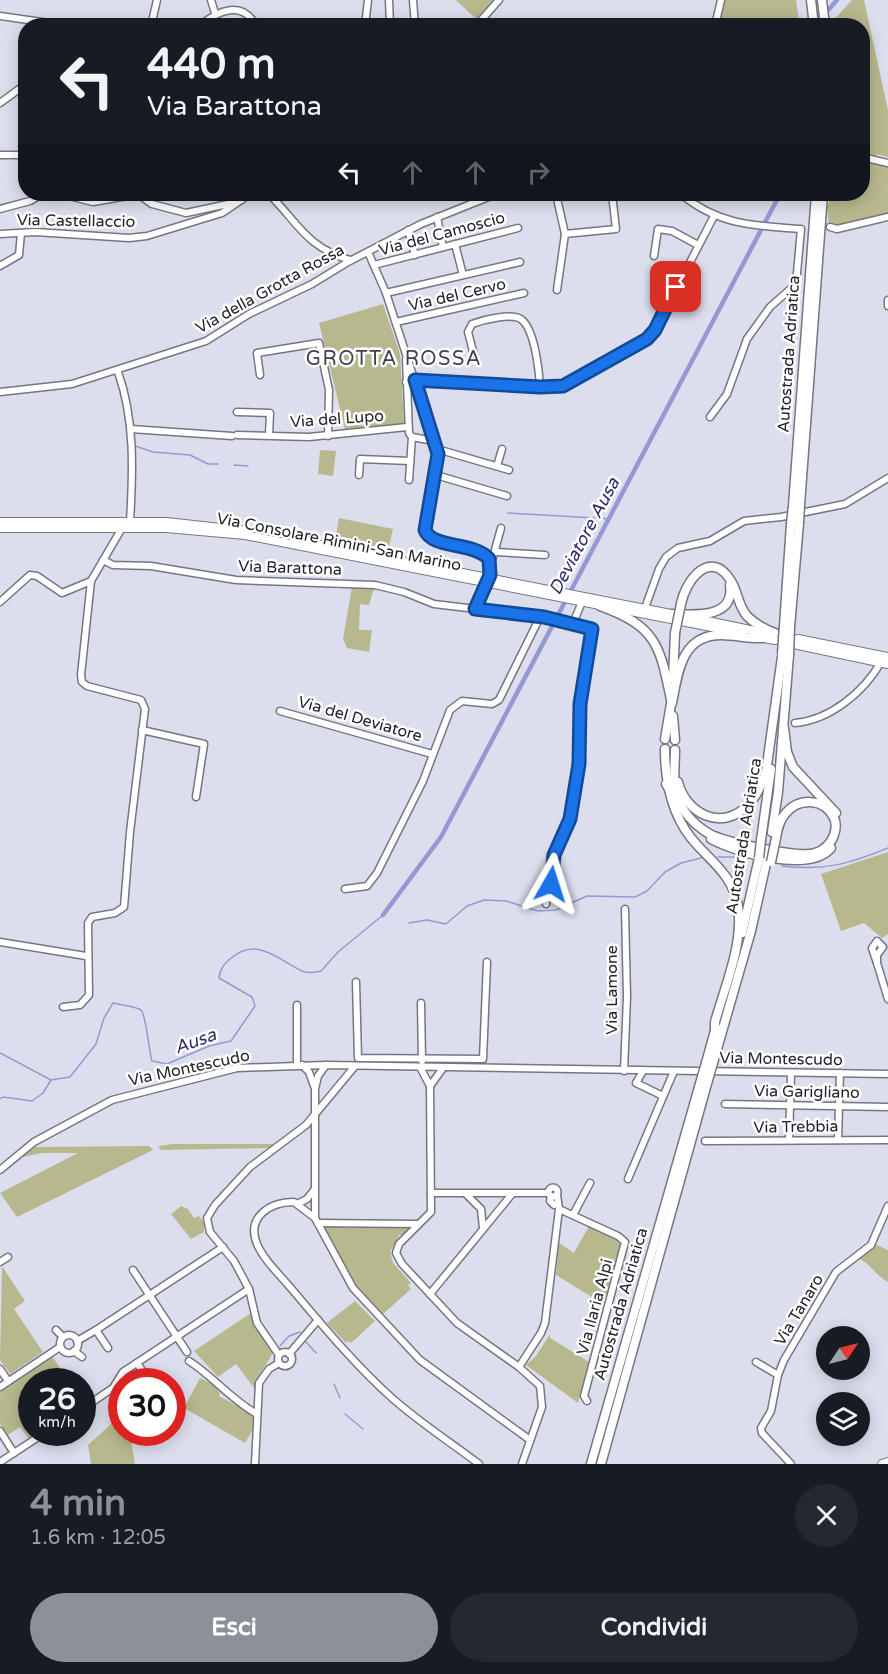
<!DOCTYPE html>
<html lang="it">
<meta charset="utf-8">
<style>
:root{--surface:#171b24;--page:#242831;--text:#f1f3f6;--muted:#9ea1a6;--accent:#8c9099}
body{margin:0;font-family:"Varela Round",sans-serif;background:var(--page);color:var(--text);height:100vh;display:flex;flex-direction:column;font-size:22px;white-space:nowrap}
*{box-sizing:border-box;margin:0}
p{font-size:20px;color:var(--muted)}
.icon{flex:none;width:33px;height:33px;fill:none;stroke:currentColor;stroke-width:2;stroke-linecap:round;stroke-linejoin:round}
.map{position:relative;height:1464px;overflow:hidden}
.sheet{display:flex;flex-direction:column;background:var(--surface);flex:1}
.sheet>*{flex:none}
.guide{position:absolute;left:18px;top:18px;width:852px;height:183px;border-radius:24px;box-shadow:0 3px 15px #0003;background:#171b24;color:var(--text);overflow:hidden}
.needle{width:39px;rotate:55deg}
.controls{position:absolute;left:816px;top:1326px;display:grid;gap:12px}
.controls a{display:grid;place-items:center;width:54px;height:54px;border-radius:50%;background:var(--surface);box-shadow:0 3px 15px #0003;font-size:30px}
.speed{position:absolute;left:18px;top:1368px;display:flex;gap:12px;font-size:30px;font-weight:700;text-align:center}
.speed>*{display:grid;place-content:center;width:78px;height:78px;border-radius:50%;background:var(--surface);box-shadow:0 3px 15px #0003;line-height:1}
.speed small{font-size:15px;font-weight:400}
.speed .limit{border:9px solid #d22;background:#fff;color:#111}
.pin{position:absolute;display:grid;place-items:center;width:51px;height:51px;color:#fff;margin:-26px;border-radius:12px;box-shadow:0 3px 9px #0006}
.me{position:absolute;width:66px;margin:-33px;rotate:6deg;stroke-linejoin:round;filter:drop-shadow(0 0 4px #0008)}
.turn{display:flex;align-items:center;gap:21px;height:126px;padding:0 30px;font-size:27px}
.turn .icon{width:78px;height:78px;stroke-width:2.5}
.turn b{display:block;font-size:42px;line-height:51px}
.lanes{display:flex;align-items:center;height:57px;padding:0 30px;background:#0003;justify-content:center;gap:30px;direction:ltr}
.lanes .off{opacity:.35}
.round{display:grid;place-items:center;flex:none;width:63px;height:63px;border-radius:32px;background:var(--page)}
.summary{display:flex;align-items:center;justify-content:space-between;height:102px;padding:0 30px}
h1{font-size:36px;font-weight:800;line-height:45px;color:var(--accent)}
.cta{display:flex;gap:12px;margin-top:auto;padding:12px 30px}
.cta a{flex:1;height:69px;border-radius:36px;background:var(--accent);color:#fff;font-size:24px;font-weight:800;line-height:69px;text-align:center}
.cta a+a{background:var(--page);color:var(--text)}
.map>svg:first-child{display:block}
.green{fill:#b8b88e}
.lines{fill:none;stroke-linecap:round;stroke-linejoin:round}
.stream{stroke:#9599d3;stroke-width:1.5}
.canal{stroke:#9599d3;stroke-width:4.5}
.minor-casing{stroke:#757683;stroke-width:9}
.major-casing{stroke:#757683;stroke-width:10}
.highway-casing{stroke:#757683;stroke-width:11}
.minor{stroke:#fff;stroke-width:6}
.major{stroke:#fff;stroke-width:8}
.highway{stroke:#fff;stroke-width:8}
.highway-bridge-casing{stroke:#757683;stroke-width:11;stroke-linecap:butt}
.highway-bridge{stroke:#fff;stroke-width:8}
.route-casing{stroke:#114b97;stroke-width:15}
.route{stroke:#1a73e8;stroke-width:10}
.labels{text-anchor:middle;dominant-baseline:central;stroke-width:5;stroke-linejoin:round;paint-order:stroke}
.street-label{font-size:16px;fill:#222328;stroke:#fff}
.water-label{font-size:18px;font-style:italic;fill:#2f2c70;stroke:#fff}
.quarter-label{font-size:20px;letter-spacing:1.5px;fill:#3f404c;stroke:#fff}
</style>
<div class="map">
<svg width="888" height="1464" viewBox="0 0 888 1464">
<rect width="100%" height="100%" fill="#dddeed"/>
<g class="green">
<path d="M456 0H497L478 21Z"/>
<path d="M723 0H796L799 22 796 25H745L720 17Z"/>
<path d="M852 0H864L888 110V157L876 154 875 163 888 167V214L834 226 829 224 827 208 832 194H862V26L831 25V23Z"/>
<path d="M383 304 400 354 404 424 345 429 319 323Z"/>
<path d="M320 450 336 451 333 476 318 474Z"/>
<path d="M339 518 393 529 388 551 335 541Z"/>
<path d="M352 587 374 588 369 605 360 604 359 630H372L369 652 347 648 343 639Z"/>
<path d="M888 852V934L882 938 864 923 841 931 821 874Z"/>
<path d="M173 1144H279L274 1148 160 1150 159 1146Z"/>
<path d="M149 1146 153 1150 17 1217 0 1193 78 1153H42L22 1157 35 1147Z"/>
<path d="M181 1206 188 1209 194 1218 199 1216 204 1223V1232L191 1239 171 1214Z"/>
<path d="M326 1226H345V1228L407 1226 409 1230 402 1237 400 1234 390 1252 393 1263 411 1283 408 1285 411 1289 383 1314 357 1286 325 1228Z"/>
<path d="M589 1226 617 1240 622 1247 605 1305 556 1275 559 1243 574 1253Z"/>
<path d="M875 1244 888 1250V1282C875 1275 871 1264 858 1258Z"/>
<path d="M2 1266 25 1301 14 1309 43 1352 10 1374 0 1360Z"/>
<path d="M355 1301 375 1321 351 1343 348 1341 346 1343 327 1323Z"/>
<path d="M251 1313 254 1325 273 1353 258 1377 255 1389 236 1364 218 1377 194 1351Z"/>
<path d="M550 1334V1338L589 1362 578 1403 526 1365 536 1356Z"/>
<path d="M52 1356 67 1379 75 1374 82 1378 94 1397 83 1404 82 1382H32V1432L39 1433 29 1439 20 1427 8 1435 0 1424V1390Z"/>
<path d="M200 1378 212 1384 220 1393 219 1396 254 1415 253 1429 245 1443 184 1408Z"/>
<path d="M121 1415 122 1432 130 1433 135 1464H91L88 1445Z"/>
</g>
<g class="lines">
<g class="stream">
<path d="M135 446 153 452 190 455 208 464H218"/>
<path d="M234 465 248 466"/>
<path d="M508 513 595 518"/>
<path d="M601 517 608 520"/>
<path d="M718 857H743"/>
<path d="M782 866C825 871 849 864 888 848"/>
<path d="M409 923 427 920 446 924 467 906 484 900 506 901 538 911 556 910 587 896 635 897 647 891 665 872 681 863 701 858"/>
<path d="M0 1053 51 1080 70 1077 96 1044 104 1018 113 1003C121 1005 134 1006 141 1010 146 1014 149 1052 152 1061L167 1064 209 1046 231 1041 255 1006 252 997 219 978C221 968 223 965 230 959 257 935 278 960 302 971 308 974 315 972 321 971L338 952 383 915"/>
<path d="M0 1099 3 1097 32 1101 43 1093 51 1080"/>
<path d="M305 1341 316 1353"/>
<path d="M280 1346 289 1336 300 1332"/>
<path d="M334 1384 340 1398"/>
<path d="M345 1414 363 1429"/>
</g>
<g class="canal">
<path d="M814 26 837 0"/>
<path d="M383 915 441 837 780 194"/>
</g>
<g class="minor-casing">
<g id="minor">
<path d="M211 0 215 13"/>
<path d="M389 0 390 26"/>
<path d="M413 0 415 26"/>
<path d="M0 16 70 26"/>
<path d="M151 26 157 0"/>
<path d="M200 26C218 10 243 0 256 26"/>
<path d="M365 26 368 0"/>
<path d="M476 26 499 0"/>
<path d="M715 26 721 0"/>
<path d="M0 103 26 84"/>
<path d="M0 155H26"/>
<path d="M862 157 888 163"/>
<path d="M61 194 93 202 139 194"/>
<path d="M138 194 152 204 186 213 233 203"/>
<path d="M269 194C299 224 306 247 350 260"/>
<path d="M556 194 565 234 557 290"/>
<path d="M681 194C718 225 754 226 801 229L796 284 770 307 747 339 727 394 710 417"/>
<path d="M0 209 30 201 42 194"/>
<path d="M437 217 443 247"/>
<path d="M830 227 837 229 888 217"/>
<path d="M408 230 415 255"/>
<path d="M0 234 35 232 129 238 147 236 222 213 250 194"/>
<path d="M565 234 616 229 612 194"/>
<path d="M455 244 463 275"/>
<path d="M368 252 386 293 437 449 426 534C441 553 483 538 491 564L490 575 475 609"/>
<path d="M654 256 658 229 672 231 698 245"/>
<path d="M374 265 518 228"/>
<path d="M0 266 19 255 21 233"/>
<path d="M386 293 520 262"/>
<path d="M888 300V306"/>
<path d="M396 322 524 293"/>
<path d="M474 355 468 332 472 324C483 320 513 312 522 320 535 331 539 371 540 387"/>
<path d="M406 359 409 433 412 437 434 441"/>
<path d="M260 375 257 353 319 343 329 390 328 436"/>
<path d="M406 382 415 380 553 387 574 381 647 338 655 330 714 216"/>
<path d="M0 392 72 384 206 341 249 314 312 284 348 262 421 224 496 194"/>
<path d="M237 412 270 413 269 435"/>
<path d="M131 429 232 436"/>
<path d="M237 435 309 437 407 427"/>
<path d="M437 449 509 470"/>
<path d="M497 466 502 449"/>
<path d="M359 475 360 459 410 461"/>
<path d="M436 475 507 496"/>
<path d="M409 480 412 437"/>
<path d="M497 552 545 555"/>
<path d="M103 560 113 565 151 566 236 580 375 585 404 592 434 604 544 617 590 627 593 634 580 704 579 764 570 819 554 855 546 904"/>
<path d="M491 564 501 528"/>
<path d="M0 602 30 575 37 576 62 593 91 581"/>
<path d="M645 608 659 569 666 557 678 548 710 541 744 521 781 517 845 504 888 478"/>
<path d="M573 623 582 602"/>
<path d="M280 711 432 754"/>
<path d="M795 723C830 720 864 692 881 662"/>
<path d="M142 730 204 744 196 797"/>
<path d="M345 889 367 886 377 873 423 781 450 710 462 701 492 704 499 700 540 617"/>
<path d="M877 941 883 947 877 955V963L872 948Z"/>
<path d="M0 942 86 956"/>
<path d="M877 963 888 999"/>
<path d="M356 982 358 1058 483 1059 487 962"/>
<path d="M421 1003 422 1061"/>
<path d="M297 1005V1065"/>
<path d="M63 1007 80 1005 89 995 88 923 92 917 115 913 124 907 130 832 145 709 141 700 87 686 82 682 81 675 91 581 122 528 130 522C133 471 135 420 118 372"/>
<path d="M302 1065 309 1072 314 1086"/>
<path d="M326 1065 318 1076 315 1089V1218L353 1288 420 1360 530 1440"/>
<path d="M420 1067 430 1086 431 1212 399 1244 396 1253 402 1264 457 1323 519 1367 540 1386 542 1407 522 1464"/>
<path d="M624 1071 627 997 625 909"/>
<path d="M643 1071 636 1083 663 1096"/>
<path d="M430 1086 443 1068"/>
<path d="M725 1104 888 1107"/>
<path d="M838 1139 840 1073"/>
<path d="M789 1140 791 1073"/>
<path d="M705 1141 888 1140"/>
<path d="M0 1170 34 1142 112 1100 237 1068 326 1065 888 1074"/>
<path d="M628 1179 674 1071"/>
<circle cx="553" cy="1192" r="4.5"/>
<path d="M431 1193H547"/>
<path d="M466 1194 481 1209 483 1228"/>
<path d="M551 1196 550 1201 554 1205"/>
<path d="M297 1204 307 1199 314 1190"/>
<path d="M559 1209 618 1236 625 1242 584 1396 587 1401"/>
<path d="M573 1215 590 1183"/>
<path d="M315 1218 294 1202C270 1202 246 1217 257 1244 264 1260 278 1273 290 1287 322 1325 355 1365 392 1398 419 1422 450 1442 479 1464"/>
<path d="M318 1223 418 1224"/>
<path d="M0 1262 8 1257"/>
<path d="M133 1270 187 1352"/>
<path d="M430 1294 512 1194"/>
<path d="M56 1330 63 1337"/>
<circle cx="69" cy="1344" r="9"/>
<path d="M77 1341 96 1330"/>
<path d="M108 1348 96 1330 223 1247"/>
<path d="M74 1351 82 1357"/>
<circle cx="285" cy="1359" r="7"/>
<path d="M289 1354 318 1320"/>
<path d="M279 1355 257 1323 249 1289 234 1261 210 1232 207 1218 215 1205 250 1167 306 1125 355 1066"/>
<path d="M189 1361C214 1377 231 1400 257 1414"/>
<path d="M756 1362 778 1375"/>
<path d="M137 1363 147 1378"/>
<path d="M519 1367 541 1333 545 1323 559 1209 557 1195"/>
<path d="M0 1369 8 1381"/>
<path d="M0 1387 60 1347"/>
<path d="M82 1409 113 1388 123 1372 249 1289"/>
<path d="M0 1431 14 1453"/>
<path d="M0 1462 46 1432"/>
<path d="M255 1464 259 1383 269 1369 279 1363"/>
<path d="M791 1464 762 1433 761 1428 771 1411 778 1375 784 1360 836 1272 871 1245 888 1206"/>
</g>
</g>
<g class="major-casing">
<g id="major">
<path d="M0 522H166L249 531"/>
<path d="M0 528H166L245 535 742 633"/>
<path d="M294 540 676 615"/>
<path d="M688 617 770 634"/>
<path d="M759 637 775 640"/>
<path d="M798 639 888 657"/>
<path d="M798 645 888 664"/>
<path d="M882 1464 888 1462"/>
</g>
</g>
<g class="highway-casing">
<g id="highway">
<path d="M811 0 814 26"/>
<path d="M822 0 825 26"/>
<path d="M800 505 823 194"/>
<path d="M793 506 816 194"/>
<path d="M681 604C686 579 711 548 731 581 738 592 738 606 747 616 755 624 764 629 775 633"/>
<path d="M600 606C656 626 660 645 671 700"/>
<path d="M672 614C694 615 735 619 730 585"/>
<path d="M784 626 791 524"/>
<path d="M790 627 799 523"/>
<path d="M673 679 675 633"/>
<path d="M672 703C678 673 681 635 721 635 735 635 749 639 763 638"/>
<path d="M673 716 675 740"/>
<path d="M784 728 787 752 793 767 836 813"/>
<path d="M665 739 672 698"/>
<path d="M665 749C665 784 673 820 698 846 715 864 734 879 738 906 744 943 725 986 715 1022V1030"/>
<path d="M675 750C675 765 672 784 678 799 684 814 695 825 708 833 722 842 799 858 815 853 823 851 831 844 834 835 836 829 837 824 834 818 824 798 799 797 785 814 778 822 777 833 775 843"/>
<path d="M678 782C686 814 722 832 748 805 757 796 762 784 766 772L782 657"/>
<path d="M666 784 675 799"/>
<path d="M772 832 778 792 789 655"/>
<path d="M711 839C737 853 809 873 831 848"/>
<path d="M761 840 771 769"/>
<path d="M742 933 759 858"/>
<path d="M706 1063 716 1027"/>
<path d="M713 1063 751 931 767 859"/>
<path d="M591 1464 701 1080"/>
<path d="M601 1464 708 1080"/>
</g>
</g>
<use href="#minor" class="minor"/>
<use href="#major" class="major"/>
<use href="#highway" class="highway"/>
<g class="highway-bridge-casing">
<g id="highway-bridge">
<path d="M799 523 800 505"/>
<path d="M791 524 793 506"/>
<path d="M675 633 681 604"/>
<path d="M782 654 784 626"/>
<path d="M789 655 790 627"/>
<path d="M759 858 761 840"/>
<path d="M771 862 775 843"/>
<path d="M701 1080 706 1063"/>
<path d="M708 1080 713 1063"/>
</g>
</g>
<use href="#highway-bridge" class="highway-bridge"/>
</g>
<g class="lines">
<g class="route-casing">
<path id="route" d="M551 884 554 855 570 819 579 764 580 704 592 629 544 617 475 609 490 575 489 559C475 542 432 549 425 530L438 454 415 380 540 387 563 386 647 339 655 330 676 287"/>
</g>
<use href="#route" class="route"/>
</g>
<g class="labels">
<g class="street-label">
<text transform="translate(76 221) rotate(1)">Via Castellaccio</text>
<text transform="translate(442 234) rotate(-15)">Via del Camoscio</text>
<text transform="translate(270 289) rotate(-29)">Via della Grotta Rossa</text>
<text transform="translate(457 295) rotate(-13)">Via del Cervo</text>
<text transform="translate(789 354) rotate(-86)">Autostrada Adriatica</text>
<text transform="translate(337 419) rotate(-4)">Via del Lupo</text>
<text transform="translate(339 542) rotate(11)">Via Consolare Rimini-San Marino</text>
<text transform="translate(290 568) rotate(2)">Via Barattona</text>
<text transform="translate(360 719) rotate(16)">Via del Deviatore</text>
<text transform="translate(744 836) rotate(-81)">Autostrada Adriatica</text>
<text transform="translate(612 990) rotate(-90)">Via Lamone</text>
<text transform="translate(781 1059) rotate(1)">Via Montescudo</text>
<text transform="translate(189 1068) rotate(-12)">Via Montescudo</text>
<text transform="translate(807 1092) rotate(1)">Via Garigliano</text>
<text transform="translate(796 1127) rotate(-1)">Via Trebbia</text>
<text transform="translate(621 1304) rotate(-74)">Autostrada Adriatica</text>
<text transform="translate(595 1307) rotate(-75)">Via Ilaria Alpi</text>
<text transform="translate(799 1310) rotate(-59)">Via Tanaro</text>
</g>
<g class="water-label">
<text transform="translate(584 536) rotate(-62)">Deviatore Ausa</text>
<text transform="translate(195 1041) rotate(-20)">Ausa</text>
</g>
<g class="quarter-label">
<text x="394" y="359">GROTTA ROSSA</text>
</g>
</g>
</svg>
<div class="controls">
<a><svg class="needle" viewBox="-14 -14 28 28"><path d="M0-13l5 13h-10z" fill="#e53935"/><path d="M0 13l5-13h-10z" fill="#9ea1a6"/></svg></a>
<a><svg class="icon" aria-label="layers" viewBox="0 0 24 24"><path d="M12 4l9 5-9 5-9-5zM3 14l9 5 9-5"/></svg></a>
</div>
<div class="speed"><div>26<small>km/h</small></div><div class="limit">30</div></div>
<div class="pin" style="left:676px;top:287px;background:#d93025"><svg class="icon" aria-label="arrive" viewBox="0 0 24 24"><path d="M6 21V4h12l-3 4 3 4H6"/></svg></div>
<svg class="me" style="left:551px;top:884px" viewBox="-20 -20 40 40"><path d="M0-17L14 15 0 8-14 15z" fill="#1a73e8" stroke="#fff" stroke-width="4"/></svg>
<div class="guide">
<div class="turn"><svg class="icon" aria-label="left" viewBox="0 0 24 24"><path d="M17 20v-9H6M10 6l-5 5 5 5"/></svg><div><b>440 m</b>Via Barattona</div></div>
<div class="lanes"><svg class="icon" aria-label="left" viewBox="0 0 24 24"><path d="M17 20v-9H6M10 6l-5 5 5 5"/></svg><svg class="icon off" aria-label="ahead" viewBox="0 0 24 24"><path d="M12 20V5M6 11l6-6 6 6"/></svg><svg class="icon off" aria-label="ahead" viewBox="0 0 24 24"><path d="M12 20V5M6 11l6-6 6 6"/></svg><svg class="icon off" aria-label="right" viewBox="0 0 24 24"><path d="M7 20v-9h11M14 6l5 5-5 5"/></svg></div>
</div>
</div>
<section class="sheet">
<div class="summary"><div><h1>4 min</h1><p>1.6 km · 12:05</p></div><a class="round"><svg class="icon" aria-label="close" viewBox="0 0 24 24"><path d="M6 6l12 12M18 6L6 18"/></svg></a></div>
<div class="cta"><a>Esci</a><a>Condividi</a></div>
</section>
